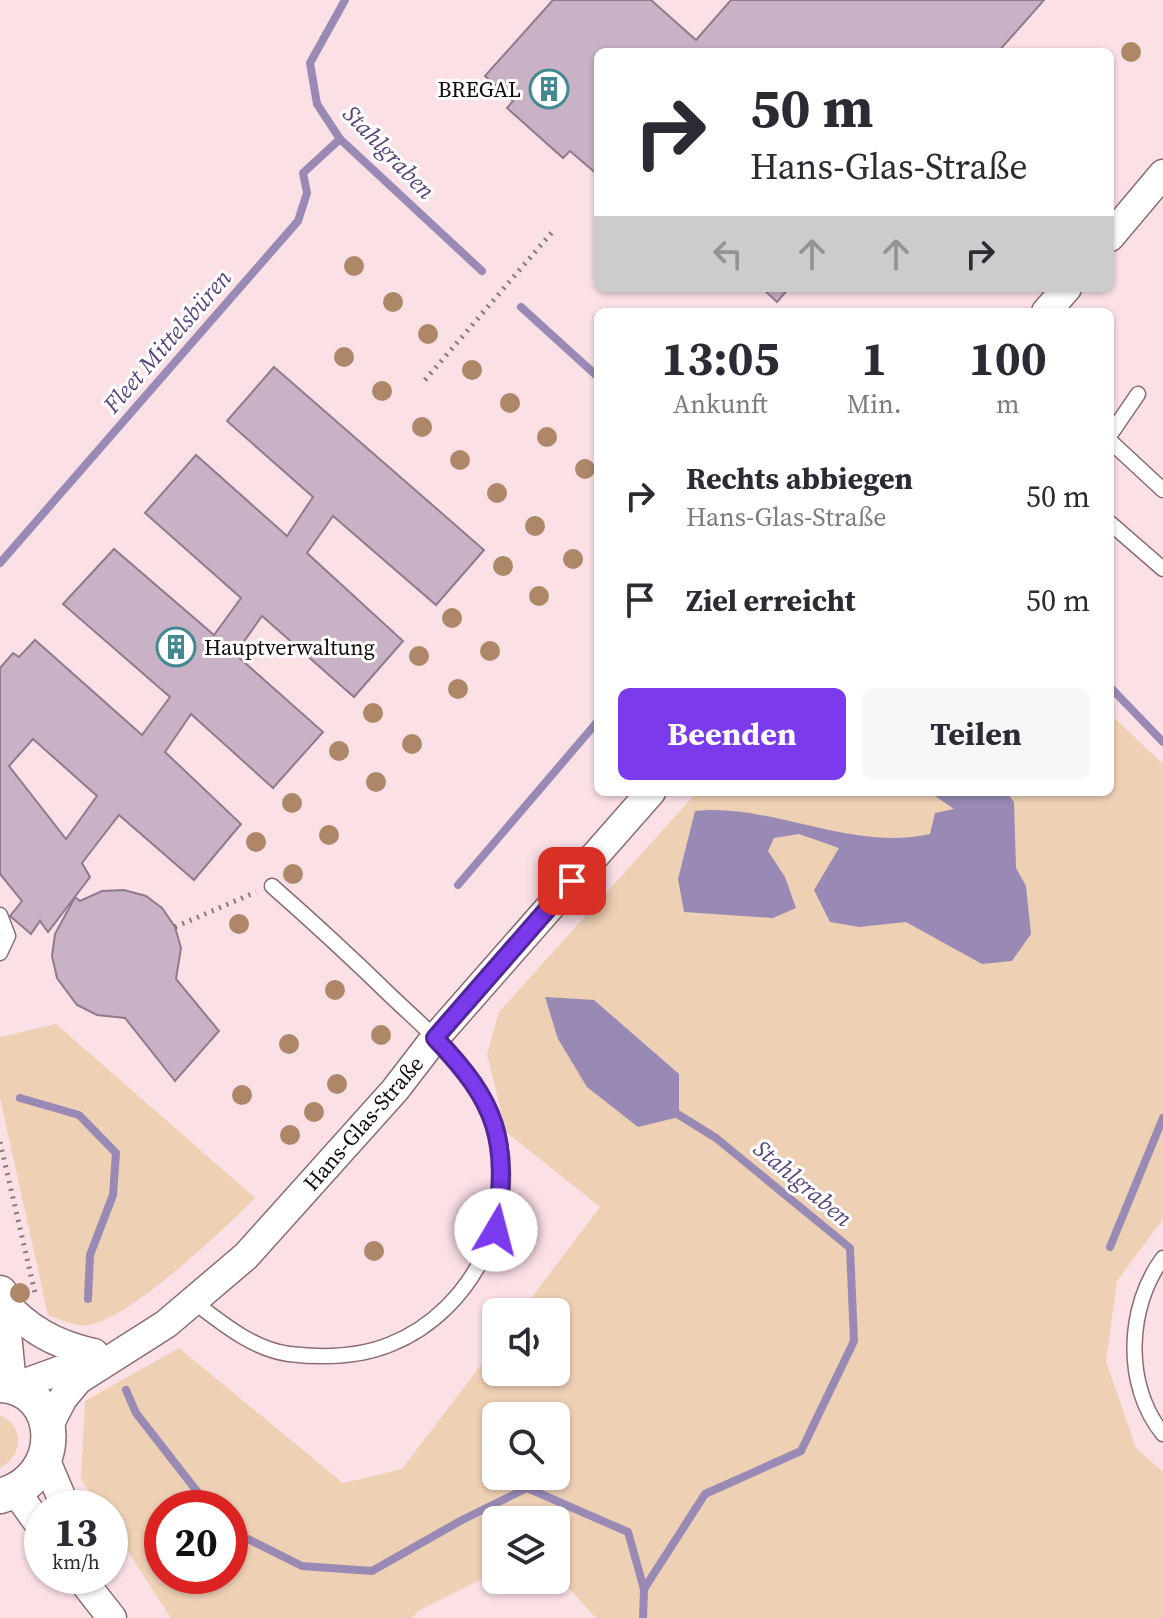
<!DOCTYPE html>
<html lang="de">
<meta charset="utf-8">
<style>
:root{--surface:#fff;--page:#f7f7f7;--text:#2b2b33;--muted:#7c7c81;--accent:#7c3aed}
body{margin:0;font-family:"Source Serif 4",serif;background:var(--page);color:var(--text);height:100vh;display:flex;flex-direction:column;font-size:30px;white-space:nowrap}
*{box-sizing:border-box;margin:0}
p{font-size:26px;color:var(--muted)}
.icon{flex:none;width:44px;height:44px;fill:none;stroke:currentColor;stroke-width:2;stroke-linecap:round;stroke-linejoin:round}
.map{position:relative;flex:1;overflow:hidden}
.sheet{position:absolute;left:594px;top:308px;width:520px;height:488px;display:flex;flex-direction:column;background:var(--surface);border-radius:12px;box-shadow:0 2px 6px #0004}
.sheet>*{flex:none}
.banner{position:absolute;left:594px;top:48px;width:520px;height:244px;border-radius:12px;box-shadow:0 2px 6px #0004;background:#fff;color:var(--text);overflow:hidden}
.fabs{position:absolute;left:482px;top:1298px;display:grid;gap:16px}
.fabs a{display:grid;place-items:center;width:88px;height:88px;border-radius:12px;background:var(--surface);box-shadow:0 2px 6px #0004;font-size:40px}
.speed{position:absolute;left:24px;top:1490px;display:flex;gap:16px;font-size:40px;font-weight:700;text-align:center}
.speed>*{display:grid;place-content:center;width:104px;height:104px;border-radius:50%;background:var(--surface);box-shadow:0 2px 6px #0004;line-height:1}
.speed small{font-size:20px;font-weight:400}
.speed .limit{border:12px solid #d22;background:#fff;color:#111}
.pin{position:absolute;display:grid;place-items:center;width:68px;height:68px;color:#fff;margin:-34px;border-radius:16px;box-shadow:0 4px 12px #0006}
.me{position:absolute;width:88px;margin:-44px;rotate:8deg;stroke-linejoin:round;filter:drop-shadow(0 0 6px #0008)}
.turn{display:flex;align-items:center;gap:28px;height:168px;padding:0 24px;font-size:36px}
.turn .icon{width:104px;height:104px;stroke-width:2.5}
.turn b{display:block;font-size:56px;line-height:68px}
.lanes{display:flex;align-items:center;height:76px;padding:0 24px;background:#0003;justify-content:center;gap:40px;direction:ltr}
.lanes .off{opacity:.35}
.eta{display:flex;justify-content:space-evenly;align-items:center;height:136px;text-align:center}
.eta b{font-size:48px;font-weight:700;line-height:56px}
.button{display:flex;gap:16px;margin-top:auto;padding:16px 24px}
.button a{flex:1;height:92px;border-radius:12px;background:var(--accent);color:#fff;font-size:32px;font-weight:700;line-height:92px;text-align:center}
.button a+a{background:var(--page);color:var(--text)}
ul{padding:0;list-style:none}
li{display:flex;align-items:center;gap:24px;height:104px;padding:0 24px}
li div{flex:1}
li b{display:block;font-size:30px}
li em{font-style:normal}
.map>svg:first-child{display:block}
.green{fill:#eed0b5;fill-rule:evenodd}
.water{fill:#988ab4}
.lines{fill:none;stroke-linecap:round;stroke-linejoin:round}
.stream{stroke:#988ab4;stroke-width:8}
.building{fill:#c9b1c6;stroke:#907a8d;stroke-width:2;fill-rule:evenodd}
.service-casing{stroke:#8a6c74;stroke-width:17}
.minor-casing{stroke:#8a6c74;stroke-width:31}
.tertiary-casing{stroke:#8a6c74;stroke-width:37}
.path{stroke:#89777b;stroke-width:5;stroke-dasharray:2 6;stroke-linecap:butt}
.service{stroke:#fff;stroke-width:14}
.minor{stroke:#fff;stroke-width:28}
.tertiary{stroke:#fff;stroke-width:34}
.tree{fill:#ad8768}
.route-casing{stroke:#51269a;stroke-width:20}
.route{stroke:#7c3aed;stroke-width:14}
.labels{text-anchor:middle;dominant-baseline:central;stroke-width:6;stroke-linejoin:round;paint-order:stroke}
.poi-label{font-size:22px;fill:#150b0d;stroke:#fff;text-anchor:end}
.street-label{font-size:22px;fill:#150b0d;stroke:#fff}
.water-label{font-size:24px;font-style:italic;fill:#5a457d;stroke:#fff}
</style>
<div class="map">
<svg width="1163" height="1618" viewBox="0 0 1163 1618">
<rect width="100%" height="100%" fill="#fbe0e6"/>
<g class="green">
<path d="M1110 714 1163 764V1219L1117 1281 1106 1361 1136 1448 1163 1472V1618H596L556 1574V1520H496V1572L418 1611 412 1618H171L110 1524V1508H100L81 1479 85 1401 179 1348 343 1483 402 1469 496 1345V1372H556V1312H521L600 1207 506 1132 487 1054 499 1012 697 792H1110ZM496 1416H556V1476H496ZM162 1508H230V1576H162Z"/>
<path d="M56 1024 255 1198C223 1230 132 1317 89 1325 75 1327 61 1320 48 1315L0 1098V1037Z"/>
<path d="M0 1415C25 1426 23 1456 0 1468Z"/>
</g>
<g class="water">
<path d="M929 792H1006L1014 802 1016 868 1026 886 1031 934 1012 961 982 964 906 922 859 927 830 922 814 890 839 848 799 834 774 838 768 851 785 877 796 908 773 918 684 912 678 879 695 811C772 803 852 852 930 834L935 813 954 809Z"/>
<path d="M545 997 594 1000 679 1074V1117L638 1127 587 1087 558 1039Z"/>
</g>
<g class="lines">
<g class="stream">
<path d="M345 0 310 63 317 104 340 139 482 271"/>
<path d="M521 307 598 377"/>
<path d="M0 563 298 221 307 193 303 173 340 139"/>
<path d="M1110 687 1163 742"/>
<path d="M458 885 598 721"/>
<path d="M20 1098 79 1115 116 1153 113 1195 90 1255 88 1299"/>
<path d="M1110 1247 1163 1118"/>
<path d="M126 1390 136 1413 210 1508"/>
<path d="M230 1530 302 1566 372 1571 462 1520 527 1488 628 1532 644 1589 643 1618"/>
<path d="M644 1589 705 1494 801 1451 854 1341 850 1248 716 1138 671 1110"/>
</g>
</g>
<g class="building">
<path d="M553 0H651L696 40 731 0H1044L998 52H598V175L570 151 563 158 507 108 513 101 485 76Z"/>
<path d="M762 288H789L777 302Z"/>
<path d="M274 367 484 550 436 605 333 516 307 553 403 641 354 697 262 616 235 654 323 732 273 788 191 714 165 752 241 824 194 880 119 815 82 863 90 877 48 932 40 921 31 934 10 916 22 901 0 874V668L13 653 19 657 35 640 142 735 170 697 63 604 114 549 214 635 241 598 145 513 196 455 287 536 313 497 227 421ZM33 739 97 796 66 839 9 766Z"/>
<path d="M124 890 146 896 162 908 175 927 181 948 176 979 219 1031 175 1081 125 1018 97 1015 77 1005 57 978 52 956 55 934 75 897 80 901 102 891Z"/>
</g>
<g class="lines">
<g class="service-casing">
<g id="service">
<path d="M1110 435 1138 394"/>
<path d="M1110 441 1163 490"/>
<path d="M1110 523 1163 569"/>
<path d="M0 915 8 936 0 953"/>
<path d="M1163 1258C1127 1306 1123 1385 1163 1434"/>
<path d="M194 1302C223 1324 253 1349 289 1354 323 1358 360 1357 391 1344 474 1311 524 1208 494 1123 476 1070 432 1035 392 997 353 959 313 922 272 886"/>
</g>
</g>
<g class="minor-casing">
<g id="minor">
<path d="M1110 237 1163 174"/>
<path d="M1046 312 1067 288"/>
<path d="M1 1299C28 1329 54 1344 93 1353"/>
<path d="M14 1387 64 1369 94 1353"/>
<path d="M48 1427 63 1398 78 1380 166 1324 246 1256 395 1090 435 1038 651 792"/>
<path d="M46 1461 66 1508"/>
<path d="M16 1492 42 1528"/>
<path d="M79 1576 112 1618"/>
</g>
</g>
<g class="tertiary-casing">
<g id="tertiary">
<path d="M0 1293 9 1385"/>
<path d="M0 1385C61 1387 68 1478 0 1496"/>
</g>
</g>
<g class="path">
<path d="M425 380 553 231"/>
<path d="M175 927 256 892"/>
<path d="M0 1142 35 1293"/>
</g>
<use href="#service" class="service"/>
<use href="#minor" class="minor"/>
<use href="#tertiary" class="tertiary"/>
</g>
<g class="tree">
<circle cx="1131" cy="52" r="10"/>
<circle cx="354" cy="266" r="10"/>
<circle cx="393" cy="302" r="10"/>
<circle cx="428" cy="334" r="10"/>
<circle cx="344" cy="357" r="10"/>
<circle cx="472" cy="370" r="10"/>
<circle cx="382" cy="391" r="10"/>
<circle cx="510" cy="403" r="10"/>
<circle cx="422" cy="427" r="10"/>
<circle cx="547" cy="437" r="10"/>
<circle cx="460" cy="460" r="10"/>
<circle cx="585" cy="469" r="10"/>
<circle cx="497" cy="493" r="10"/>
<circle cx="535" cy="526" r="10"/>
<circle cx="573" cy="559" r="10"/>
<circle cx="503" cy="566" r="10"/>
<circle cx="539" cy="596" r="10"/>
<circle cx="452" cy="618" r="10"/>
<circle cx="490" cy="651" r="10"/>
<circle cx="419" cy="656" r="10"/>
<circle cx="458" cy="689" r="10"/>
<circle cx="373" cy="713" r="10"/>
<circle cx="412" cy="744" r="10"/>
<circle cx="339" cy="751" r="10"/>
<circle cx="376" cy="782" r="10"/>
<circle cx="292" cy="803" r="10"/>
<circle cx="329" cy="835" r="10"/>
<circle cx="256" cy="842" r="10"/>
<circle cx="293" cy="874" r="10"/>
<circle cx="239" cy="924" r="10"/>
<circle cx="335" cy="990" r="10"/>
<circle cx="381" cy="1035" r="10"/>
<circle cx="289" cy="1044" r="10"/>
<circle cx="337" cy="1084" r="10"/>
<circle cx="242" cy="1095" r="10"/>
<circle cx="314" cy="1112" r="10"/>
<circle cx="290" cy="1135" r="10"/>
<circle cx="374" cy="1251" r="10"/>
<circle cx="20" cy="1293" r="10"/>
</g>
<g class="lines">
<g class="route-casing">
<path id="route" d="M496 1230C509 1139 498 1104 435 1038L572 881"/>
</g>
<use href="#route" class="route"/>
</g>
<defs>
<g id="building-ring" transform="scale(2)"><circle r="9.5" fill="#fff" stroke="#428992" stroke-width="1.5"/><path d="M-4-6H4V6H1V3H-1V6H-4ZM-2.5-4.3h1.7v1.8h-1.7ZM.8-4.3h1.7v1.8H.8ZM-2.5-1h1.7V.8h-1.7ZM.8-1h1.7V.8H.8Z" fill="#428992"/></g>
</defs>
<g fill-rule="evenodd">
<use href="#building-ring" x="549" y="89"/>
<use href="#building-ring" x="176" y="647"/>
</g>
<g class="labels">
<g class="poi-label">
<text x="521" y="89">BREGAL</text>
<text x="204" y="647" text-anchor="start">Hauptverwaltung</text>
</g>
<g class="street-label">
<text transform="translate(363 1123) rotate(-49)">Hans-Glas-Straße</text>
</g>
<g class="water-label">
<text transform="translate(389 152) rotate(46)">Stahlgraben</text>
<text transform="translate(167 341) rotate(-49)">Fleet Mittelsbüren</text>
<text transform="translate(803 1183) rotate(40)">Stahlgraben</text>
</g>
</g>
</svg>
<div class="fabs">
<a><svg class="icon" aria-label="sound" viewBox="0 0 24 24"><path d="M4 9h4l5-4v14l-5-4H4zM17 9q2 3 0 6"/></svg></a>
<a><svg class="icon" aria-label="search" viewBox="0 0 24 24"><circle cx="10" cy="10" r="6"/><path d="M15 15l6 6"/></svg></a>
<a><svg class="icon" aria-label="layers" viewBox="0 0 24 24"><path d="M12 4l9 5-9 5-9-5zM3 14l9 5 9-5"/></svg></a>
</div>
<div class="speed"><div>13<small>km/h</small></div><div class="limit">20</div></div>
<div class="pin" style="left:572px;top:881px;background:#d93025"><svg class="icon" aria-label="arrive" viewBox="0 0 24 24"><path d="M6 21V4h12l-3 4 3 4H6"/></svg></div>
<svg class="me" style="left:496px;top:1230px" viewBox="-20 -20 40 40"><circle r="19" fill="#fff"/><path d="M0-13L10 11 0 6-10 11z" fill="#7c3aed"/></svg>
<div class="banner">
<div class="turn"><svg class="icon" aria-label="right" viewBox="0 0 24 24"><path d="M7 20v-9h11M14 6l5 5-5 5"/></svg><div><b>50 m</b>Hans-Glas-Straße</div></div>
<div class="lanes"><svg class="icon off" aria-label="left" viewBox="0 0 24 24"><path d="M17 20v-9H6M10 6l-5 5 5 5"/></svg><svg class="icon off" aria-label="ahead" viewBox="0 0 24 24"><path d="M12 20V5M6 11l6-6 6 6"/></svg><svg class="icon off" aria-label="ahead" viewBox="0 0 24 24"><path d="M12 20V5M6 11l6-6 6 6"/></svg><svg class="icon" aria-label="right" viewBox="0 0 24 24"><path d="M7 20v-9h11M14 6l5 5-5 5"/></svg></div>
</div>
<section class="sheet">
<div class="eta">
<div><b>13:05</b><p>Ankunft</p></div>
<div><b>1</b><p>Min.</p></div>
<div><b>100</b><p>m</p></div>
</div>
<ul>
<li><svg class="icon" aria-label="right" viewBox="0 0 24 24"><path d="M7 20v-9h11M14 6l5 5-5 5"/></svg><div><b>Rechts abbiegen</b><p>Hans-Glas-Straße</p></div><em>50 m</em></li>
<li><svg class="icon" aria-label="arrive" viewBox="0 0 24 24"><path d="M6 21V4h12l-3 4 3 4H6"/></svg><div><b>Ziel erreicht</b></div><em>50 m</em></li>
</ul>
<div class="button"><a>Beenden</a><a>Teilen</a></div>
</section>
</div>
